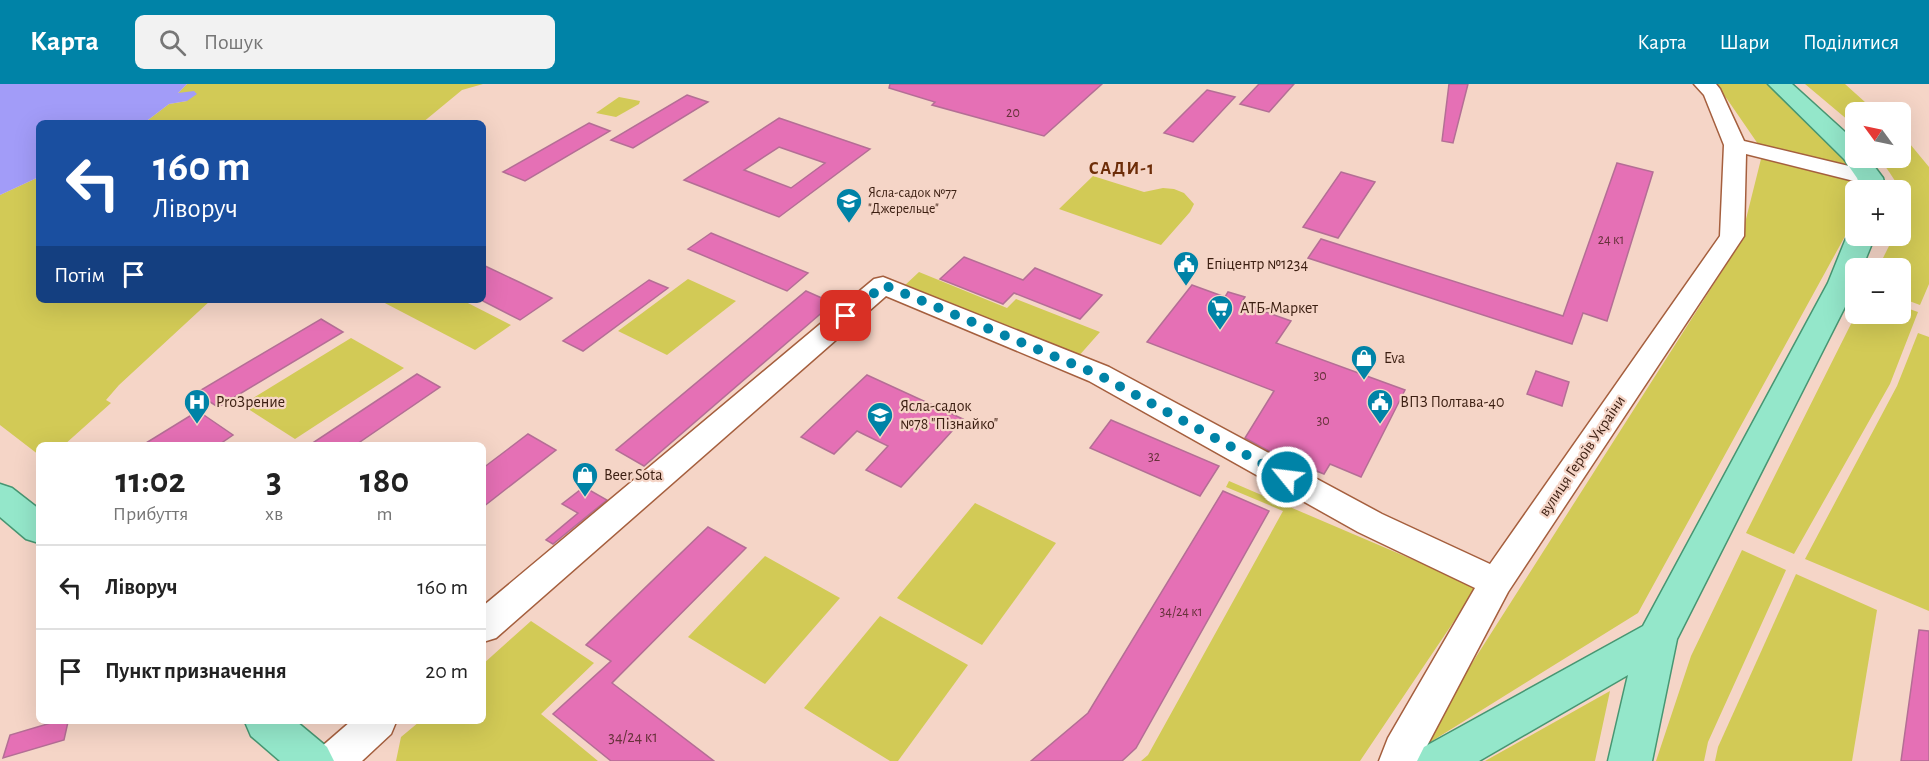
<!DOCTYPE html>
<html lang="uk">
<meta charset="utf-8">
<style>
:root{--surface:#fff;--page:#f2f2f2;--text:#222;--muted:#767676;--line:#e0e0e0;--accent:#0083a7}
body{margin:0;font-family:"Alegreya Sans",sans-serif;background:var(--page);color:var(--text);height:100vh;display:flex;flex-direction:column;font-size:22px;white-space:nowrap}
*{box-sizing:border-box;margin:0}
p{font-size:20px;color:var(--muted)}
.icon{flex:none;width:33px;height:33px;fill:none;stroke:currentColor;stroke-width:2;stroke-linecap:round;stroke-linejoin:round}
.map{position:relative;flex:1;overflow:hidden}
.drawer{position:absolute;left:36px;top:358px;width:450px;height:282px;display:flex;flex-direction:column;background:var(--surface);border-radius:9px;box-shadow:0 6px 24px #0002}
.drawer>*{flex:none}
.hud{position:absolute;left:36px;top:36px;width:450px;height:183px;border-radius:9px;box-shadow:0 6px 24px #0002;background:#1a4fa0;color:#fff;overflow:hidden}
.needle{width:39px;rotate:303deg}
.fabs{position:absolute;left:1845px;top:18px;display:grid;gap:12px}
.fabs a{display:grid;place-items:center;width:66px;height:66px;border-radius:9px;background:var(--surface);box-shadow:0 6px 24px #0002;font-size:30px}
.pin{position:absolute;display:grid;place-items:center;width:51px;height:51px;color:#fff;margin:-26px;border-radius:12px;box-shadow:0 3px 9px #0006}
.me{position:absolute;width:66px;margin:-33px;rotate:299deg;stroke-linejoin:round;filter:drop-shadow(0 0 4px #0008)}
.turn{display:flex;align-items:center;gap:21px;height:126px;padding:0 18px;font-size:27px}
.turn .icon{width:78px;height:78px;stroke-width:2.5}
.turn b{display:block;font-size:42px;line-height:51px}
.then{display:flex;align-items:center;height:57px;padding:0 18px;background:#0003;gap:12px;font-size:22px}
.eta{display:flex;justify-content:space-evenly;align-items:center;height:102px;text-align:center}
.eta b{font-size:36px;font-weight:700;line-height:42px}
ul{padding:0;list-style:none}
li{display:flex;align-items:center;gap:18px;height:84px;padding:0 18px;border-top:2px solid var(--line)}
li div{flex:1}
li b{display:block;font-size:22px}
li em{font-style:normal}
header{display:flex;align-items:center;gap:36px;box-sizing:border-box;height:84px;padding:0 30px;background:var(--accent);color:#fff}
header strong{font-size:28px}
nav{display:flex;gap:33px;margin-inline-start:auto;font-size:21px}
.search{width:420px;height:54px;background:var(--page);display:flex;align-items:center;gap:15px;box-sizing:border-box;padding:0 21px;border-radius:9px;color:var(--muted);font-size:22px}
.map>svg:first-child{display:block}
.green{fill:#d2ca56}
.water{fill:#a29cf8}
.building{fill:#e570b5;stroke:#b46e95;stroke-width:1.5;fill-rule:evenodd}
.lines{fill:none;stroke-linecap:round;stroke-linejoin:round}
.minor-casing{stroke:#a55f3e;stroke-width:3}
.major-casing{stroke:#479672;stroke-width:3}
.minor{fill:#fff;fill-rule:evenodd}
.major{fill:#94e7ca;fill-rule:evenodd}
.route{stroke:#0083a7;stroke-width:10;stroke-dasharray:0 18}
.labels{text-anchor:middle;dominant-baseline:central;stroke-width:4.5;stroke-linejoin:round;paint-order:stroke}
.number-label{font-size:14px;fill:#66323a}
.far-poi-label{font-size:14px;fill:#3b1e11;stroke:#f5d5c7;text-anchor:start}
.poi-label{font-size:16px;fill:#3b1e11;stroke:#f5d5c7;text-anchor:start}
.street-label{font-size:16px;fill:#3b1e11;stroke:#f5d5c7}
.near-number-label{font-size:16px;fill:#66323a}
.far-district-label{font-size:18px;font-weight:bold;letter-spacing:1.5px;fill:#6d2d08;stroke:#f5d5c7}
</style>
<header>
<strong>Карта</strong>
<div class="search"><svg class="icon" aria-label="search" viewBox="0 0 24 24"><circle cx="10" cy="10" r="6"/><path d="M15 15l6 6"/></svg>Пошук</div>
<nav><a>Карта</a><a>Шари</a><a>Поділитися</a></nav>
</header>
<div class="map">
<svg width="1929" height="677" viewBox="0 0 1929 677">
<rect width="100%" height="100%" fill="#f5d5c7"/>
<g class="green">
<path d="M187 0H483L462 6 422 39H144L169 20 187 17 178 9Z"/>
<path d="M1713 0H1774L1850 79 1848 82 1758 60 1727 15Z"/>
<path d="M1805 0H1845L1876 28H1856L1855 42Z"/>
<path d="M619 13 640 17 639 20 616 33 596 29Z"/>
<path d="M1901 59 1910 60 1929 83V200L1920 221 1901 214 1900 184H1878L1894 152H1900C1900 143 1904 136 1904 129 1905 106 1891 91 1879 74H1900Z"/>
<path d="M1765 74 1859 99 1862 106H1856L1855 134 1638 529 1416 667 1740 159 1761 75Z"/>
<path d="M1093 92 1144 108 1163 104 1174 105 1184 109 1194 120 1190 128 1161 161 1059 125Z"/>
<path d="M39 93V216H211L119 301 106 316 111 319 64 361 39 362V371L0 341V111Z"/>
<path d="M919 188 1007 224 1016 215 1100 248 1077 274 903 203Z"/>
<path d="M688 195 736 217 667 271 618 247Z"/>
<path d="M379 216H462L511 241 475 266Z"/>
<path d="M1901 222 1918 228 1890 300 1794 470 1746 449 1856 230H1900Z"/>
<path d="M1918 249 1929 253V527L1805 475 1897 302Z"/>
<path d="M351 254 404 284 295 355 242 321Z"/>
<path d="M1229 397 1477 503 1360 677H1141L1148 671 1283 427 1226 403Z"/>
<path d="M975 419 1056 459 982 561 897 514Z"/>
<path d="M1742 466 1786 486 1708 658 1704 677H1656L1691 572Z"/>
<path d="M765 472 840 514 765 600 688 553Z"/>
<path d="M1796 490 1877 526 1852 677H1715L1718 663Z"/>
<path d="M880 532 968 581 898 677H890L804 624Z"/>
<path d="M531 537 594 579 541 630 598 677H396L401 653 419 638H483V580Z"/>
<path d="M1610 607 1595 677H1485Z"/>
</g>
<path class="water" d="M0 0H187L178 9 194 7 197 10 187 17 169 20 144 39H39V93L0 111Z"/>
<g class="building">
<path d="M890 0H1102L1044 52 932 21 935 18 889 4Z"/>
<path d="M1259 0H1294L1269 28 1240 20Z"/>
<path d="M1449 0H1468L1453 59 1442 57Z"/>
<path d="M1207 6 1235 13 1193 58 1164 49Z"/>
<path d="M687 11 708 18 633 64 611 56Z"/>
<path d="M779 34 870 65 779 133 684 96ZM779 63 825 79 791 104 744 86Z"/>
<path d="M589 39 610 47 525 97 503 88Z"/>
<path d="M1617 79 1653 88 1607 237 1583 229 1572 260 1308 174 1321 155 1563 232Z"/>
<path d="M1341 88 1375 98 1338 154 1303 143Z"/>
<path d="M711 149 808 189 787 207 688 165Z"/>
<path d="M964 173 1023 196 1035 184 1102 211 1080 235 1014 209 1003 220 940 195Z"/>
<path d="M483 181 519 198 552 214 520 236 483 217Z"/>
<path d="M649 196 668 204 583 267 563 257Z"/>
<path d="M1192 201 1225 213 1228 208 1245 213 1241 219 1291 237 1276 259 1405 306 1361 393 1330 380 1324 390 1278 372 1245 354 1274 307 1147 258Z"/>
<path d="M806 207 833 219 644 382 616 366Z"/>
<path d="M321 235 343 248 218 323 196 309Z"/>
<path d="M1536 287 1569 298 1562 322 1527 310Z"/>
<path d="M417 290 440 303 354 362H308Z"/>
<path d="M867 291 963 335 901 403 866 386 888 362 857 347 834 370 801 353Z"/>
<path d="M198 327 233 351 217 362H141Z"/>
<path d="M1111 336 1219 382 1200 412 1090 364Z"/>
<path d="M528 350 556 366 483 423V384Z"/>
<path d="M584 403 607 416 553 460 546 456 578 429 562 420Z"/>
<path d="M1223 407 1269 427 1136 664 1122 677H1031L1088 629Z"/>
<path d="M708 443 746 464 612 599 714 677H611L553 630 611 577 586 561Z"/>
<path d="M1919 546 1929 547V677H1901Z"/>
<path d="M54 638H68L64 656 3 674 10 651Z"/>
</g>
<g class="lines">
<g class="minor-casing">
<g id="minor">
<path d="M1694 0H1716L1720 5 1744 57 1878 89 1881 94 1878 99 1870 101 1746 70 1744 152 1508 508 1419 677H1379L1388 654 1475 504 1358 448 1089 297 886 212 496 554 483 558V522L874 195 883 193 1109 283 1382 430 1490 480 1720 152 1724 61 1704 11Z"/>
<path d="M350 638H396L391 650 362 677H314L320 664Z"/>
</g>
</g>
<g class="major-casing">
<g id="major">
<path d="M1768 0H1792L1856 58V74H1868L1883 94 1886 106H1862L1857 94 1844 75Z"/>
<path d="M1856 145V152H1875L1862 184H1856V201L1677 555 1652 677H1608L1628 591 1479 677H1417L1424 663 1643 542 1828 199 1847 152Z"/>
<path d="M0 400 12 404 39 425V459L26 455 0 433Z"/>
<path d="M245 638H297L327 663 334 677H280L251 652Z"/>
</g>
</g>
<use href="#minor" class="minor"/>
<use href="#major" class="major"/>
</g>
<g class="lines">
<path class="route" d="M846 232 884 201 1099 291 1287 393"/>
</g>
<defs>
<g id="school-pin" transform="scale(1.35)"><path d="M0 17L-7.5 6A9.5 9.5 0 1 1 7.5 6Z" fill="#0083a7" stroke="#f5d5c7"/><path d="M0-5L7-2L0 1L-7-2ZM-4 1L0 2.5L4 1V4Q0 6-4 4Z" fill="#fff"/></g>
<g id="civic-pin" transform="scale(1.35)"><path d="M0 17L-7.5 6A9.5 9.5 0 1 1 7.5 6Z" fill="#0083a7" stroke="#f5d5c7"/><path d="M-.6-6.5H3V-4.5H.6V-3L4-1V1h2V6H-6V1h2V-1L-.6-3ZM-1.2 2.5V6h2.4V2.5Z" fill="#fff"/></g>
<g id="supermarket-pin" transform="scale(1.35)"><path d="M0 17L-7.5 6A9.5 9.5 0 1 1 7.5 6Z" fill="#0083a7" stroke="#f5d5c7"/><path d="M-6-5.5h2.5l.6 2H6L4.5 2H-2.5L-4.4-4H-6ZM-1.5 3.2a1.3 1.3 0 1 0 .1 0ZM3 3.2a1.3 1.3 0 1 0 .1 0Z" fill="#fff"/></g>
<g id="shop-pin" transform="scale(1.35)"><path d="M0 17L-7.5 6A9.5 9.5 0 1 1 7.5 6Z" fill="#0083a7" stroke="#f5d5c7"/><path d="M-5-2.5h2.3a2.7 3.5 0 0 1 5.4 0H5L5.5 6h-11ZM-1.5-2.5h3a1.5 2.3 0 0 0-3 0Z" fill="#fff"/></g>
<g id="hospital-pin" transform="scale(1.35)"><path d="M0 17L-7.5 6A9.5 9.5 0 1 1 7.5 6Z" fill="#0083a7" stroke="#f5d5c7"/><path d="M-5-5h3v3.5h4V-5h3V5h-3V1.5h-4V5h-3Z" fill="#fff"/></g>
</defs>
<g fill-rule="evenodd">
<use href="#school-pin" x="849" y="117"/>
<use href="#civic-pin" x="1186" y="180"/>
<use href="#supermarket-pin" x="1220" y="224"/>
<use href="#shop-pin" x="1364" y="274"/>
<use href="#hospital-pin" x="197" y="318"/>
<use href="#civic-pin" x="1380" y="318"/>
<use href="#school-pin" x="880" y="331"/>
<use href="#shop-pin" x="585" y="391"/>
</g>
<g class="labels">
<g class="number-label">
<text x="1013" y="29">20</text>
<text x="1611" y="156">24 к1</text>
<text x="1320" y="292">30</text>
<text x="1323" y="337">30</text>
<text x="1154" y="373">32</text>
<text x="1181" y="528">34/24 к1</text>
</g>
<g class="far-poi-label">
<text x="868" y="109">Ясла-садок №77<tspan x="868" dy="16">"Джерельце"</tspan></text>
</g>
<g class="poi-label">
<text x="1206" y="180">Епіцентр №1234</text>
<text x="1240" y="224">АТБ-Маркет</text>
<text x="1384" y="274">Eva</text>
<text x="216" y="318">ProЗрение</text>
<text x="1400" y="318">ВПЗ Полтава-40</text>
<text x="900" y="322">Ясла-садок<tspan x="900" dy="18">№78 "Пізнайко"</tspan></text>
<text x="604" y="391">Beer Sota</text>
</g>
<g class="street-label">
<text transform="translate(1582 372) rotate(-56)">вулиця Героїв України</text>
</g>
<g class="near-number-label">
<text x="633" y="653">34/24 к1</text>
</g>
<g class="far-district-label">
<text x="1122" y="85">САДИ-1</text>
</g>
</g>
</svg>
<div class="fabs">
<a><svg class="needle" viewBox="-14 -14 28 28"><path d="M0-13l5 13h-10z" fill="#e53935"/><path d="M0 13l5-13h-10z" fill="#767676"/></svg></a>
<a>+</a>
<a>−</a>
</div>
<div class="pin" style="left:846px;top:232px;background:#d93025"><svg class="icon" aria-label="arrive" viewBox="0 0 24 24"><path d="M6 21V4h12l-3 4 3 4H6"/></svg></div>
<svg class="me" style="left:1287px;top:393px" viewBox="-20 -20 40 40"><circle r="17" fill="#0083a7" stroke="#fff" stroke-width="3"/><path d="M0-11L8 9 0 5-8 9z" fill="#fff"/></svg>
<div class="hud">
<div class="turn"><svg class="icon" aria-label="left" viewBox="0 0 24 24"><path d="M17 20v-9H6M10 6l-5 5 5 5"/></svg><div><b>160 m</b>Ліворуч</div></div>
<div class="then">Потім<svg class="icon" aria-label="arrive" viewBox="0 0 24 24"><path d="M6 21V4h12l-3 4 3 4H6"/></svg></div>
</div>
<section class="drawer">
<div class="eta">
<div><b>11:02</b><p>Прибуття</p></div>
<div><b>3</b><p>хв</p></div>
<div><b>180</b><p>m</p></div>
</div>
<ul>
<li><svg class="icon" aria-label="left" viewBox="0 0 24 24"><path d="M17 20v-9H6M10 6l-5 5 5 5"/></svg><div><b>Ліворуч</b></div><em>160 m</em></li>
<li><svg class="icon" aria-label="arrive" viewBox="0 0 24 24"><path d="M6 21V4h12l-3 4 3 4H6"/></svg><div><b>Пункт призначення</b></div><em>20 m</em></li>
</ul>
</section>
</div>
